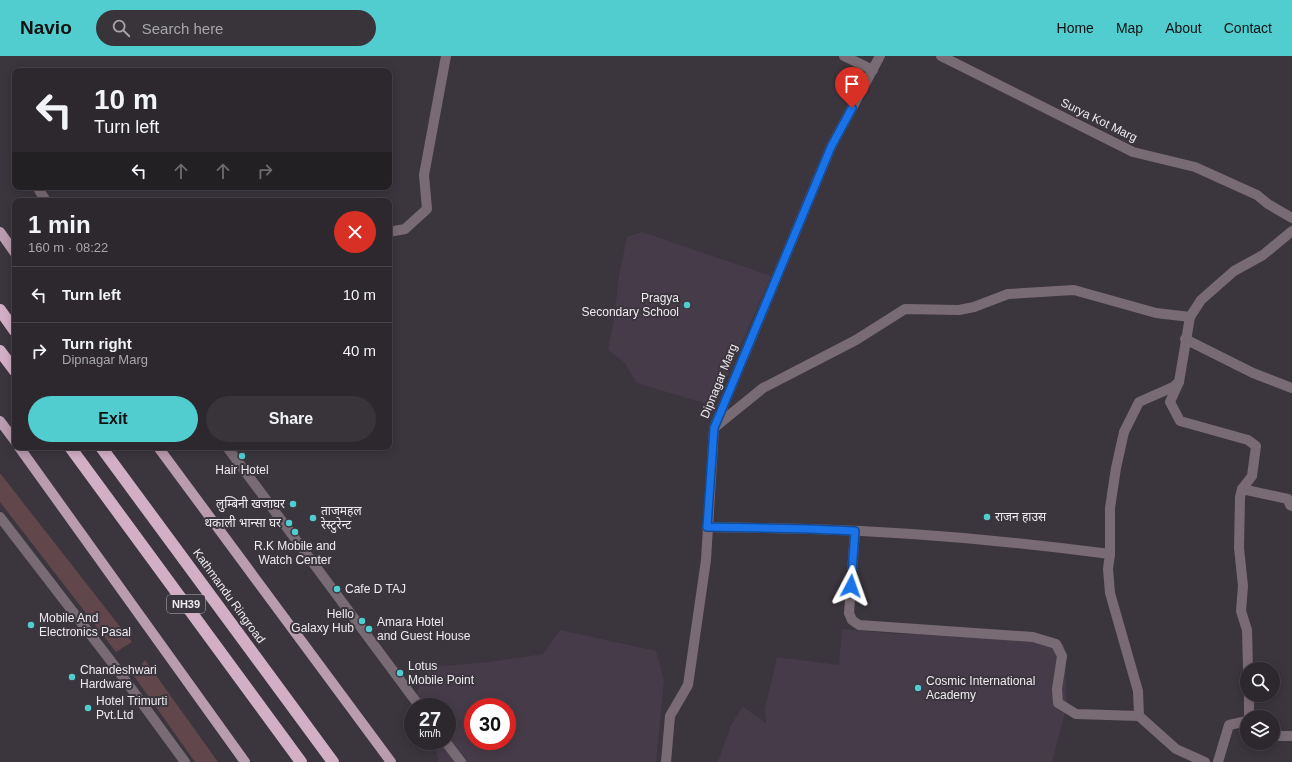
<!DOCTYPE html>
<meta charset="utf-8">
<style>
:root{--surface:#2c282e;--page:#38343a;--text:#f1f3f6;--muted:#a6a6aa;--line:#48444a;--accent:#52cdcf}
body{margin:0;font-family:Helvetica,"Noto Sans Devanagari",sans-serif;background:var(--page);color:var(--text);height:100vh;display:flex;flex-direction:column;font-size:15px;white-space:nowrap}
*{box-sizing:border-box;margin:0}
p{font-size:13px;color:var(--muted)}
.icon{flex:none;width:22px;height:22px;fill:none;stroke:currentColor;stroke-width:2;stroke-linecap:round;stroke-linejoin:round}
.map{position:relative;flex:1;overflow:hidden}
.details{position:absolute;left:12px;top:142px;width:380px;height:252px;display:flex;flex-direction:column;background:var(--surface);border-radius:8px;box-shadow:0 2px 10px #0003,0 0 0 1px var(--line)}
.details>*{flex:none}
.top-card{position:absolute;left:12px;top:12px;width:380px;height:122px;border-radius:8px;box-shadow:0 2px 10px #0003,0 0 0 1px var(--line);background:#2c282e;color:var(--text);overflow:hidden}
.fabs{position:absolute;left:1240px;top:606px;display:grid;gap:8px}
.fabs a{display:grid;place-items:center;width:40px;height:40px;border-radius:50%;background:var(--surface);box-shadow:0 2px 10px #0003,0 0 0 1px var(--line);font-size:20px}
.speed{position:absolute;left:404px;top:642px;display:flex;gap:8px;font-size:20px;font-weight:700;text-align:center}
.speed>*{display:grid;place-content:center;width:52px;height:52px;border-radius:50%;background:var(--surface);box-shadow:0 2px 10px #0003,0 0 0 1px var(--line);line-height:1}
.speed small{font-size:10px;font-weight:400}
.speed .limit{border:6px solid #d22;background:#fff;color:#111}
.pin{position:absolute;display:grid;place-items:center;width:34px;height:34px;color:#fff;margin:-41px -17px;border-radius:50% 50% 50% 0;rotate:-45deg;box-shadow:0 0 4px #0007}
.pin .icon{rotate:45deg}
.me{position:absolute;width:44px;margin:-22px;rotate:4deg;stroke-linejoin:round;filter:drop-shadow(0 0 3px #0008)}
.turn{display:flex;align-items:center;gap:14px;height:84px;padding:0 16px;font-size:18px}
.turn .icon{width:52px;height:52px;stroke-width:2.5}
.turn b{display:block;font-size:28px;line-height:34px}
.lanes{display:flex;align-items:center;height:38px;padding:0 16px;background:#0003;justify-content:center;gap:20px;direction:ltr}
.lanes .off{opacity:.35}
.round{display:grid;place-items:center;flex:none;width:42px;height:42px;border-radius:21px;background:var(--page)}
.head{display:flex;align-items:center;justify-content:space-between;height:68px;padding:0 16px}
h1{font-size:24px;font-weight:800;line-height:30px}
.primary-button{display:flex;gap:8px;margin-top:auto;padding:8px 16px}
.primary-button a{flex:1;height:46px;border-radius:24px;background:var(--accent);color:#111;font-size:16px;font-weight:800;line-height:46px;text-align:center}
.primary-button a+a{background:var(--page);color:var(--text)}
ul{padding:0;list-style:none}
li{display:flex;align-items:center;gap:12px;height:56px;padding:0 16px;border-top:1px solid var(--line)}
li div{flex:1}
li b{display:block;font-size:15px}
li em{font-style:normal}
header{display:flex;align-items:center;gap:24px;box-sizing:border-box;height:56px;padding:0 20px;background:var(--accent);color:#111}
header strong{font-size:19px}
nav{display:flex;gap:22px;margin-inline-start:auto;font-size:14px}
.search{width:280px;height:36px;background:var(--page);display:flex;align-items:center;gap:10px;box-sizing:border-box;padding:0 14px;border-radius:22px;color:var(--muted);font-size:15px}
.map>svg:first-child{display:block}
.built{fill:#463c49;fill-rule:evenodd}
.green{fill:#61464b}
.lines{fill:none;stroke-linecap:round;stroke-linejoin:round}
.minor{stroke:#796b73;stroke-width:10}
.major{stroke:#b99cae;stroke-width:10}
.highway{stroke:#d2afc5;stroke-width:12}
.route-casing{stroke:#114b97;stroke-width:10}
.route{stroke:#1a73e8;stroke-width:7}
.poi-dot{fill:#52cdcf;stroke:#3b353d;stroke-width:1.5}
.labels{text-anchor:middle;dominant-baseline:central;stroke-width:4;stroke-linejoin:round;paint-order:stroke}
.shield{fill:#3b353d;stroke:#b8b4ba;stroke-width:1}
.shield-label{font-size:11px;font-weight:bold;fill:#eeeaef}
.street-label{font-size:12px;fill:#eeeaef;stroke:#3b353d}
.poi-label{font-size:12px;fill:#eeeaef;stroke:#3b353d;text-anchor:start}
</style>
<header>
<strong>Navio</strong>
<div class="search"><svg class="icon" aria-label="search" viewBox="0 0 24 24"><circle cx="10" cy="10" r="6"/><path d="M15 15l6 6"/></svg>Search here</div>
<nav><a>Home</a><a>Map</a><a>About</a><a>Contact</a></nav>
</header>
<div class="map">
<svg width="1292" height="706" viewBox="0 0 1292 706">
<rect width="100%" height="100%" fill="#3b353d"/>
<g class="built">
<path d="M642 176 771 220 714 350 637 327 624 306 608 294 614 264 619 220 627 181Z"/>
<path d="M842 573 898 578H937L1064 588 1067 649 1052 706H718L731 669 743 651 766 667 765 653 777 601 839 609Z"/>
<path d="M560 574 656 595 664 624 656 706H439L437 701 435 685H447V651H426L416 638 430 611 489 606 543 598ZM473 651H507V685H473Z"/>
</g>
<g class="green">
<path d="M0 417 132 586 116 596 0 446Z"/>
<path d="M145 604 218 706H195L134 620Z"/>
</g>
<g class="lines">
<g class="minor">
<path d="M844 0 873 14"/>
<path d="M941 0 1133 96 1195 111 1257 139 1268 148 1292 162"/>
<path d="M39 134 46 145"/>
<path d="M389 176 405 173 427 153 424 119 446 0"/>
<path d="M1185 283 1253 317 1292 332"/>
<path d="M715 371 763 332 856 284 905 253 959 254 974 251 1008 238 1074 234 1156 257 1190 261"/>
<path d="M227 391 420 651"/>
<path d="M1242 433 1288 443 1290 449 1292 450"/>
<path d="M0 461 117 613 185 706"/>
<path d="M707 471C742 472 776 472 811 473 911 476 1011 485 1110 498L1108 513 1110 537 1138 635 1139 660 1176 693 1205 706"/>
<path d="M855 475 849 557 852 564 859 569 1033 581 1056 588 1062 600 1057 633 1058 647 1076 658 1139 660"/>
<path d="M1110 498V452L1116 412 1124 376 1139 346 1173 331 1179 326"/>
<path d="M1248 613 1247 574 1241 555 1243 530 1239 492 1240 441 1242 433 1252 420 1256 390 1248 384 1180 365 1170 346 1179 326 1190 261 1201 244 1234 215 1263 199 1292 175"/>
<path d="M1249 639V661"/>
<path d="M1273 680H1292"/>
<path d="M445 685 461 706"/>
<path d="M666 706 670 660 688 629 706 504 714 372 831 91 880 0"/>
<path d="M1218 706 1229 669 1247 665"/>
</g>
<g class="major">
<path d="M0 176 15 197"/>
<path d="M0 365 15 385"/>
<path d="M19 391 245 706"/>
<path d="M158 391 391 706"/>
</g>
<g class="highway">
<path d="M0 254 15 275"/>
<path d="M0 295 15 315"/>
<path d="M70 391 301 706"/>
<path d="M101 391 333 706"/>
</g>
</g>
<g class="lines">
<g class="route-casing">
<path id="route" d="M851 530 855 475 810 473 707 471 714 372 831 91 852 52"/>
</g>
<use href="#route" class="route"/>
</g>
<g class="poi-dot">
<circle cx="687" cy="249" r="4"/>
<circle cx="242" cy="400" r="4"/>
<circle cx="293" cy="448" r="4"/>
<circle cx="987" cy="461" r="4"/>
<circle cx="313" cy="462" r="4"/>
<circle cx="289" cy="467" r="4"/>
<circle cx="295" cy="476" r="4"/>
<circle cx="337" cy="533" r="4"/>
<circle cx="362" cy="565" r="4"/>
<circle cx="31" cy="569" r="4"/>
<circle cx="369" cy="573" r="4"/>
<circle cx="400" cy="617" r="4"/>
<circle cx="72" cy="621" r="4"/>
<circle cx="918" cy="632" r="4"/>
<circle cx="88" cy="652" r="4"/>
</g>
<g class="labels">
<rect class="shield" x="167" y="539" width="38" height="18" rx="3"/>
<g class="shield-label">
<text x="186" y="548">NH39</text>
</g>
<g class="street-label">
<text transform="translate(1099 64) rotate(26)">Surya Kot Marg</text>
<text transform="translate(719 325) rotate(-68)">Dipnagar Marg</text>
<text transform="translate(229 540) rotate(54)">Kathmandu Ringroad</text>
</g>
<g class="poi-label">
<text x="679" y="242" text-anchor="end">Pragya<tspan x="679" dy="14">Secondary School</tspan></text>
<text x="242" y="414" text-anchor="middle">Hair Hotel</text>
<text x="285" y="448" text-anchor="end">लुम्बिनी खजाघर</text>
<text x="321" y="455">ताजमहल<tspan x="321" dy="14">रेस्टुरेन्ट</tspan></text>
<text x="995" y="461">राजन हाउस</text>
<text x="281" y="467" text-anchor="end">थकाली भान्सा घर</text>
<text x="295" y="490" text-anchor="middle">R.K Mobile and<tspan x="295" dy="14">Watch Center</tspan></text>
<text x="345" y="533">Cafe D TAJ</text>
<text x="354" y="558" text-anchor="end">Hello<tspan x="354" dy="14">Galaxy Hub</tspan></text>
<text x="39" y="562">Mobile And<tspan x="39" dy="14">Electronics Pasal</tspan></text>
<text x="377" y="566">Amara Hotel<tspan x="377" dy="14">and Guest House</tspan></text>
<text x="408" y="610">Lotus<tspan x="408" dy="14">Mobile Point</tspan></text>
<text x="80" y="614">Chandeshwari<tspan x="80" dy="14">Hardware</tspan></text>
<text x="926" y="625">Cosmic International<tspan x="926" dy="14">Academy</tspan></text>
<text x="96" y="645">Hotel Trimurti<tspan x="96" dy="14">Pvt.Ltd</tspan></text>
</g>
</g>
</svg>
<div class="fabs">
<a><svg class="icon" aria-label="search" viewBox="0 0 24 24"><circle cx="10" cy="10" r="6"/><path d="M15 15l6 6"/></svg></a>
<a><svg class="icon" aria-label="layers" viewBox="0 0 24 24"><path d="M12 4l9 5-9 5-9-5zM3 14l9 5 9-5"/></svg></a>
</div>
<div class="speed"><div>27<small>km/h</small></div><div class="limit">30</div></div>
<div class="pin" style="left:852px;top:52px;background:#d93025"><svg class="icon" aria-label="arrive" viewBox="0 0 24 24"><path d="M6 21V4h12l-3 4 3 4H6"/></svg></div>
<svg class="me" style="left:851px;top:530px" viewBox="-20 -20 40 40"><path d="M0-17L14 15 0 8-14 15z" fill="#1a73e8" stroke="#fff" stroke-width="4"/></svg>
<div class="top-card">
<div class="turn"><svg class="icon" aria-label="left" viewBox="0 0 24 24"><path d="M17 20v-9H6M10 6l-5 5 5 5"/></svg><div><b>10 m</b>Turn left</div></div>
<div class="lanes"><svg class="icon" aria-label="left" viewBox="0 0 24 24"><path d="M17 20v-9H6M10 6l-5 5 5 5"/></svg><svg class="icon off" aria-label="ahead" viewBox="0 0 24 24"><path d="M12 20V5M6 11l6-6 6 6"/></svg><svg class="icon off" aria-label="ahead" viewBox="0 0 24 24"><path d="M12 20V5M6 11l6-6 6 6"/></svg><svg class="icon off" aria-label="right" viewBox="0 0 24 24"><path d="M7 20v-9h11M14 6l5 5-5 5"/></svg></div>
</div>
<section class="details">
<div class="head"><div><h1>1 min</h1><p>160 m · 08:22</p></div><a class="round" style="background:#d93025;color:#fff"><svg class="icon" aria-label="close" viewBox="0 0 24 24"><path d="M6 6l12 12M18 6L6 18"/></svg></a></div>
<ul>
<li><svg class="icon" aria-label="left" viewBox="0 0 24 24"><path d="M17 20v-9H6M10 6l-5 5 5 5"/></svg><div><b>Turn left</b></div><em>10 m</em></li>
<li><svg class="icon" aria-label="right" viewBox="0 0 24 24"><path d="M7 20v-9h11M14 6l5 5-5 5"/></svg><div><b>Turn right</b><p>Dipnagar Marg</p></div><em>40 m</em></li>
</ul>
<div class="primary-button"><a>Exit</a><a>Share</a></div>
</section>
</div>
